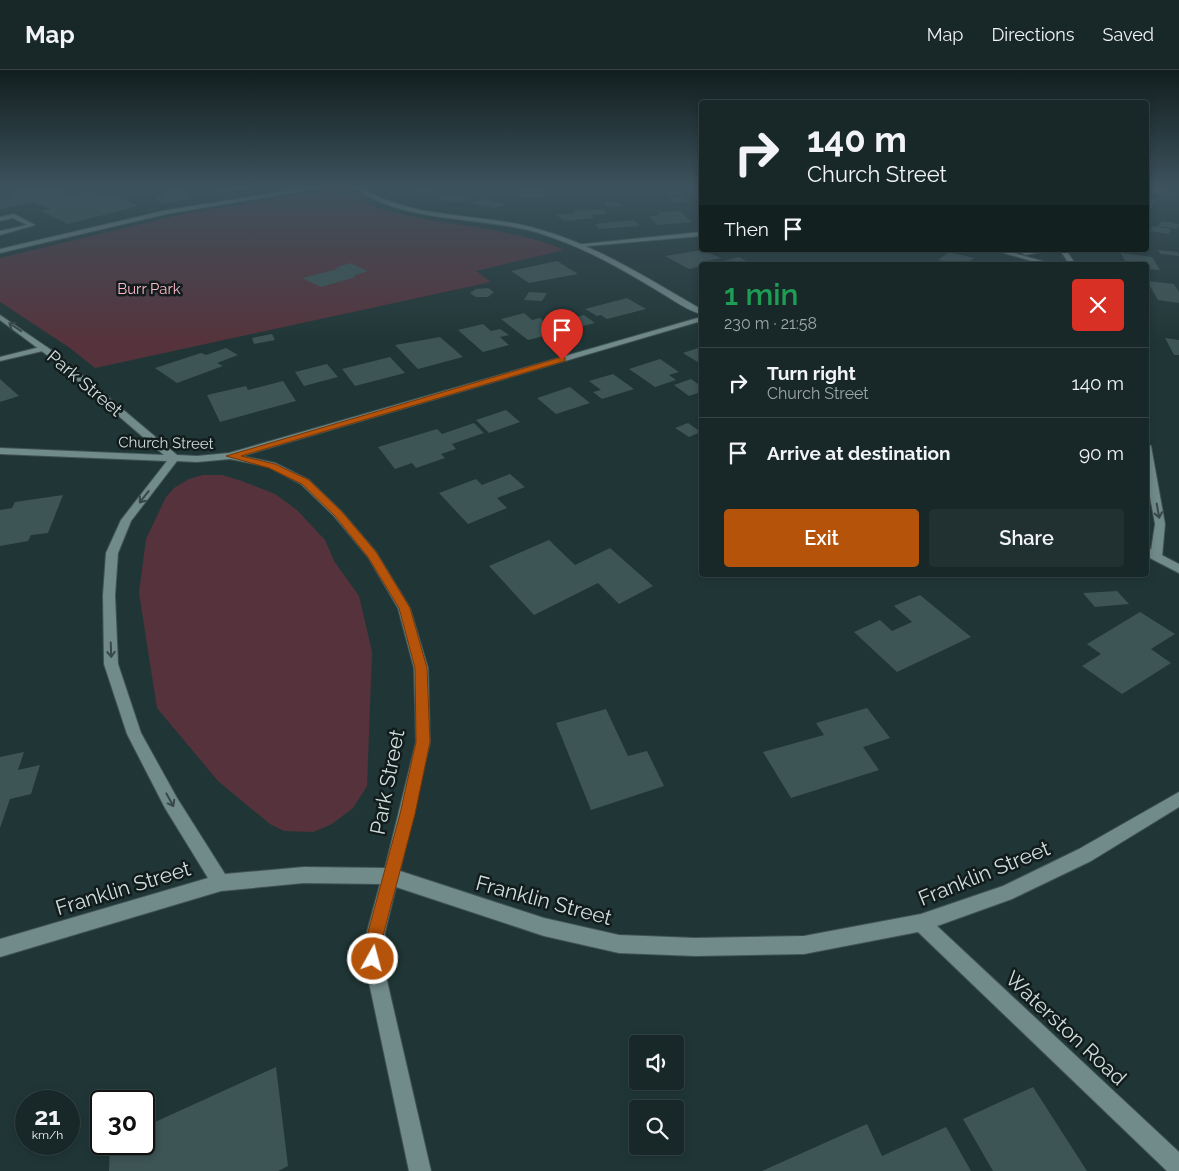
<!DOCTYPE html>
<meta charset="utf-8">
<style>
:root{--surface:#182828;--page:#213030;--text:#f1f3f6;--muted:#9fa6a8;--line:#364445;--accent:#b45309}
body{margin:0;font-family:Raleway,sans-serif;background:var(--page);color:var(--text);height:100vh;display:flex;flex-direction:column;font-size:19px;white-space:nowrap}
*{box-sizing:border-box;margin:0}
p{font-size:16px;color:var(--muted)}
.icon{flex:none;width:28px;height:28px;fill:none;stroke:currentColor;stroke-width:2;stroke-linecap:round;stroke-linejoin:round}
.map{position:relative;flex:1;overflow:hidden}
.sheet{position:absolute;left:699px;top:192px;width:450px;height:315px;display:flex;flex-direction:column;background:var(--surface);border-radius:5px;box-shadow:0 2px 8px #0003,0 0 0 1px var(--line)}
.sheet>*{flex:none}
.hud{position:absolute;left:699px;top:30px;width:450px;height:152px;border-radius:5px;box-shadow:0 2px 8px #0003,0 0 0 1px var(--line);background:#182828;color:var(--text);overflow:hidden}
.buttons{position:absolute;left:629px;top:965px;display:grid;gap:10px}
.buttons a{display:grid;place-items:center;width:55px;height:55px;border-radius:5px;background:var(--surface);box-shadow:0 2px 8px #0003,0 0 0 1px var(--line);font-size:25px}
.speed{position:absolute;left:15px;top:1020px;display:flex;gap:10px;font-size:25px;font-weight:700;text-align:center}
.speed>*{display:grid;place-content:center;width:65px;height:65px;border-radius:50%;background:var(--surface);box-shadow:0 2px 8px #0003,0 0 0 1px var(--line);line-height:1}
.speed small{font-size:12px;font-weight:400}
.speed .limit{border:2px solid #111;border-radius:8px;background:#fff;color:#111}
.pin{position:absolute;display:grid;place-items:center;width:42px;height:42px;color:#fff;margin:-51px -21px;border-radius:50% 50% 50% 0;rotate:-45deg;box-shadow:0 0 5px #0007}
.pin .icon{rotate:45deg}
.me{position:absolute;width:55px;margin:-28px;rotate:7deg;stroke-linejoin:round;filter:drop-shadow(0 0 4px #0008)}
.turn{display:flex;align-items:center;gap:18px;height:105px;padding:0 25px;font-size:22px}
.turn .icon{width:65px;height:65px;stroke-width:2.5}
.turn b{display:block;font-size:35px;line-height:42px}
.then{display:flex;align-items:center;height:48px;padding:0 25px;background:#0003;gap:10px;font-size:19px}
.round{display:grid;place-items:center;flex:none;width:52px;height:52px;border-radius:5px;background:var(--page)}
.headline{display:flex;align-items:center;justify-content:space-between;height:85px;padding:0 25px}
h1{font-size:30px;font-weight:600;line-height:38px;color:#1e9e55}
.button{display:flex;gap:10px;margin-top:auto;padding:10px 25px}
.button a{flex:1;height:58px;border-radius:5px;background:var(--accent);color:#fff;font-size:20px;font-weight:600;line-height:58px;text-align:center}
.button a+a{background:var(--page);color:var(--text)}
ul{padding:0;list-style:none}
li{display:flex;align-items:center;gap:15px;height:70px;padding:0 25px;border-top:1px solid var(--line)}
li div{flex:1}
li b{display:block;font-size:19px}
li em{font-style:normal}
header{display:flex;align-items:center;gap:30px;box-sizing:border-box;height:70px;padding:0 25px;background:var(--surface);border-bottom:1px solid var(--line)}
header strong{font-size:24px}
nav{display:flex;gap:28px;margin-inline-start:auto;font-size:18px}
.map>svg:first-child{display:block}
.green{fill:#56333c}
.building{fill:#3e5555}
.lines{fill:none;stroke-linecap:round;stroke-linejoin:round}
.lane-casing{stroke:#405353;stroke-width:2}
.street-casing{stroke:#405353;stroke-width:2}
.secondary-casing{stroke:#405353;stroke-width:2}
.lane{fill:#718a8a;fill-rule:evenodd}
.street{fill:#718a8a;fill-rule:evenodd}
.secondary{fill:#718a8a;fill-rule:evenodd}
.oneway{stroke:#384848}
.route{fill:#b45309;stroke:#753606}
.labels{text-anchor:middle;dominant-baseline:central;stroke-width:5;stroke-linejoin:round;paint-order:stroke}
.far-park-label{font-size:15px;fill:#fdb6c6;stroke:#121c1c}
.far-street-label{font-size:15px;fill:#d0dddd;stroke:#121c1c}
.street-label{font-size:18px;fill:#d0dddd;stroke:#121c1c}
.near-street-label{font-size:21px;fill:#d0dddd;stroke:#121c1c}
</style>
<header>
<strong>Map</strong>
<nav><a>Map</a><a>Directions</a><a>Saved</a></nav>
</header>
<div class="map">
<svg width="1179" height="1101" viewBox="0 0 1179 1101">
<rect width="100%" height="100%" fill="#203636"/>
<g class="green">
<path d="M331 120C348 119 365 134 381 139 442 157 505 155 564 180L476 201 491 212 95 298 70 278 0 232V188L187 143Z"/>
<path d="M203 405H222L239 410 275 424 297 440 325 470 334 491 359 526 372 582 367 716 353 738 332 754 313 762 284 761 270 754 218 711 157 638 139 523 146 469 166 427 174 418 189 409Z"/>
</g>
<g class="building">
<path d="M0 118H62L61 121 73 126 91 122 103 127 111 125 139 136 68 154 41 141 50 139 33 132 0 139V130L12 127 14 120 0 122Z"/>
<path d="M178 118 193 128 164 134 155 128 166 126 159 122Z"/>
<path d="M211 118H243L245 120 217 123Z"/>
<path d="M418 118H438L441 119 435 120 438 122 423 125 413 119Z"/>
<path d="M515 118H547L549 121H542L546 127 521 129Z"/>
<path d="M1146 118H1158L1179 122 1172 127 1146 122Z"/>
<path d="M681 120 685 123 669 125 665 121Z"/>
<path d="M449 124 468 129 456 132 435 128Z"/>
<path d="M680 126 687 131 674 132 668 128Z"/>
<path d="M1146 128 1158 130 1151 138 1146 137Z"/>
<path d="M482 129 495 132 507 134 494 138 469 133Z"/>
<path d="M615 131 621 136 608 137 603 133Z"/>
<path d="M603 139 607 144 591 145 594 148 565 151 556 145 575 143 573 141Z"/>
<path d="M680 141 691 152 657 155 649 146 660 145 657 142Z"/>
<path d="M634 150 640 156 599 159 595 154Z"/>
<path d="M1162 151 1179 154V156L1176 159 1158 156Z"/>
<path d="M1153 156 1171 159 1169 164 1150 161Z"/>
<path d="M702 180 721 188 706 191 711 194 689 199 665 186Z"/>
<path d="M735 180H767V181L742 183Z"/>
<path d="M1158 180 1178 182 1179 186 1161 184Z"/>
<path d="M949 182 974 188 964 195 938 190Z"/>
<path d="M1121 183 1152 187 1160 200 1146 199V195H1127Z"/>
<path d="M739 187 748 192 733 195 724 191Z"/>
<path d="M557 191 578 204 529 213 511 201Z"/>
<path d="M350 193 368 201 353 206 356 207 321 217 302 208 338 199 335 198Z"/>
<path d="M1147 211 1174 214 1179 222V233L1158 230Z"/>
<path d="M488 218 494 222 488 227H476L470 223 476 219Z"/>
<path d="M529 222 547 223 542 231 524 230Z"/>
<path d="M627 228 646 239 607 249 601 245 597 246 585 239Z"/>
<path d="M524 243 532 250 540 248 549 255 542 257 552 264 528 270 501 249Z"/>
<path d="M584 245 595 253 574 258 563 250Z"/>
<path d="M483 254 491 261 500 259 509 265 500 267 509 275 483 282 458 260Z"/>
<path d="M272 264 275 270 254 274 252 268Z"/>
<path d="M440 267 463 287 418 299 395 275Z"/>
<path d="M1165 268 1179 270V285H1174Z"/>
<path d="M701 277V294L683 283Z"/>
<path d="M226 278 238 285 217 293 223 296 177 313 155 298 201 283 206 285Z"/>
<path d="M390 287 405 303 355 316 342 299Z"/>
<path d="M660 289 679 302 669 305 676 310 655 317 629 299Z"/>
<path d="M327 294 338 307 304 316 295 302Z"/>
<path d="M613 304 634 319 602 329 593 322 601 320 589 311Z"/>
<path d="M0 309 19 326 0 332Z"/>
<path d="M691 309 701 316V322L689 326 674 315Z"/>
<path d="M283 311 296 331 220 352 207 325 246 316 248 320Z"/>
<path d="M570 317 590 333 556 344 537 328Z"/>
<path d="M506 340 520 352 489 363 476 350Z"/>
<path d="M474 353 484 363 452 374 456 379 441 384 445 388 416 398 412 393 395 399 378 377 437 359 442 364Z"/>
<path d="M688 353 701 362 689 367 675 358Z"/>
<path d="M510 404 525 417 497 428 507 438 468 454 439 423 476 409 482 415Z"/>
<path d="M63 425 48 463 31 465 28 471 0 476V440L12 438 15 432Z"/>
<path d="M549 470 575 495 610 478 653 516 619 534 598 513 534 545 489 496Z"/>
<path d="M1117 521 1129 534 1095 537 1083 523Z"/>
<path d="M920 525 971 567 897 602 854 562 880 550 892 561 912 552 894 536Z"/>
<path d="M1140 542 1175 564 1151 579 1171 593 1122 624 1082 596 1101 584 1087 574Z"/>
<path d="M867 638 890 668 863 677 879 700 791 728 763 682 824 665 816 653Z"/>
<path d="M606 639 628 686 647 681 664 716 591 740 556 653Z"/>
<path d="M24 682 18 700 40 695 31 724 10 729 0 758V687Z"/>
<path d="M276 997 288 1096 278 1101H109L110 1074H144V1057Z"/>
<path d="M1033 1017 1087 1101H993L963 1049Z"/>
<path d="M867 1054 882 1086 946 1057 971 1101H762Z"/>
</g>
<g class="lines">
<g class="lane-casing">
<g id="lane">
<path d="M14 144 35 155 0 165V161L27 155 13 148 0 151V147Z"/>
<path d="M44 276 48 278 47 280 0 291V287Z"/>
</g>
</g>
<g class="street-casing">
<g id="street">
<path d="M308 118H319L167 144 0 183V179L167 140Z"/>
<path d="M701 162V166L577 177 574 175Z"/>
<path d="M993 180H1003L1056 195H1046Z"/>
<path d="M1034 180H1052L1025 185 1022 183Z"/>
<path d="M1060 180H1066L1076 195H1070Z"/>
<path d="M0 245 57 284 177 385 197 386 229 383 701 247V251L242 386 275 393 309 410 342 442 376 482 410 538 428 598 430 672 400 801 544 848 619 865 695 868 804 866 921 844 1003 816 1079 779 1179 722V737L1091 791 1012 829 937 856 1179 1082V1101H1167L918 862 804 884 695 886 619 883 544 866 396 817 385 862 382 889 431 1101H409L364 889 367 862 380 814 304 813 221 821 0 887V869L208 808 165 738 127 664 104 594 103 525 106 483 121 450 167 391 0 384V378L164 385 51 288 0 250ZM230 389 269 397 301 414 334 446 368 487 398 538 414 598 416 672 385 798 304 797 225 804 177 728 141 663 118 594 115 525 118 483 131 451 177 391 197 392Z"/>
<path d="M1146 373 1151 376 1165 454 1162 487 1156 491 1150 487 1155 454 1146 405Z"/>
</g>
</g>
<g class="secondary-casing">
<g id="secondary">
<path d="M356 118C366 118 372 124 381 128 393 133 407 137 421 140 461 148 502 148 541 160 598 176 650 210 701 239V244C683 239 665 224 648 215 613 194 578 175 539 163 484 146 402 154 356 118Z"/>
<path d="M1146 477 1179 494V503L1146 486Z"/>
</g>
</g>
<use href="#lane" class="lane"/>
<use href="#street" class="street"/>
<use href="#secondary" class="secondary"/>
</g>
<defs><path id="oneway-shaft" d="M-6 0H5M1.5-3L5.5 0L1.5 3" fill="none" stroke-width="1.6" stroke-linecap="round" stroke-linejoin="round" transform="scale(1.25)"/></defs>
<g class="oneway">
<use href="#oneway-shaft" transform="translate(15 257) rotate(-146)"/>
<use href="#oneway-shaft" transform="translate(144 427) rotate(128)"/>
<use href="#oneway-shaft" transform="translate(1158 441) rotate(80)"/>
<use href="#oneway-shaft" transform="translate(111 580) rotate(88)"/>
<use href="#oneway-shaft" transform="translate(170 730) rotate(61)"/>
</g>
<linearGradient id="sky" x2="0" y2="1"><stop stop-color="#121e1e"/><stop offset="0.43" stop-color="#3c525d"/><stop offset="1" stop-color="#3c525d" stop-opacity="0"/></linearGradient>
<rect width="1179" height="272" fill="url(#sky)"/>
<path class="route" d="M562 287 565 288V291L241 386 275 394 309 410 342 442 376 482 410 538 427 598 430 672 415 744 384 862 379 895 373 897 367 895 364 889 368 862 400 744 416 672 415 598 399 538 368 487 335 446 302 414 269 398 226 386Z"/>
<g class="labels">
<g class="far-park-label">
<text x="149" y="219">Burr Park</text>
</g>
<g class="far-street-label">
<text transform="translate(166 373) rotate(1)">Church Street</text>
</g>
<g class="street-label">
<text transform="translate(85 313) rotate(40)">Park Street</text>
</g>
<g class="near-street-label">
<text transform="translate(387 712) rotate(-79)">Park Street</text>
<text transform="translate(984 803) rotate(-22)">Franklin Street</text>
<text transform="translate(123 818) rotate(-17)">Franklin Street</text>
<text transform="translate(544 830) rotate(15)">Franklin Street</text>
<text transform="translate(1066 958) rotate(43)">Waterston Road</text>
</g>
</g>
</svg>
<div class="buttons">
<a><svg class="icon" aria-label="sound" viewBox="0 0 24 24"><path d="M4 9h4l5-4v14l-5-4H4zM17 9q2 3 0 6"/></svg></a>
<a><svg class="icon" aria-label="search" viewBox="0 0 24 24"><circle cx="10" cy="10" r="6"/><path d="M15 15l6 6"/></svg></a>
</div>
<div class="speed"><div>21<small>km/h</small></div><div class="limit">30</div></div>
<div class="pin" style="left:562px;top:290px;background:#d93025"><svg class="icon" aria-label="arrive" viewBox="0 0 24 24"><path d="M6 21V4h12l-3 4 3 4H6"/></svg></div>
<svg class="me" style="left:373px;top:889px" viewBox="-20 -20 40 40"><circle r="17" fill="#b45309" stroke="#fff" stroke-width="3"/><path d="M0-11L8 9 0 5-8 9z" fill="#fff"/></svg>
<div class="hud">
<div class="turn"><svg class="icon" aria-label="right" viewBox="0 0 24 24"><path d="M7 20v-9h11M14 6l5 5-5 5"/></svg><div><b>140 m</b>Church Street</div></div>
<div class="then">Then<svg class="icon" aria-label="arrive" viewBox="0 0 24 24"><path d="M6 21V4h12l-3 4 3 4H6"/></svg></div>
</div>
<section class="sheet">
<div class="headline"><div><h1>1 min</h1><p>230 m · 21:58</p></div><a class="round" style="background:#d93025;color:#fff"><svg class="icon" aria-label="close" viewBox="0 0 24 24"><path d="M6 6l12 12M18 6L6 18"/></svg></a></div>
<ul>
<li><svg class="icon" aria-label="right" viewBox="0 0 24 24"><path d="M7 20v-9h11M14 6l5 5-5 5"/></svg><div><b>Turn right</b><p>Church Street</p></div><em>140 m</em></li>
<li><svg class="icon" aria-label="arrive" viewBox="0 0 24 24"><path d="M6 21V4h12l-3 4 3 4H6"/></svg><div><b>Arrive at destination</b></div><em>90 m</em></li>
</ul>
<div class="button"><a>Exit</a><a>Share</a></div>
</section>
</div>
